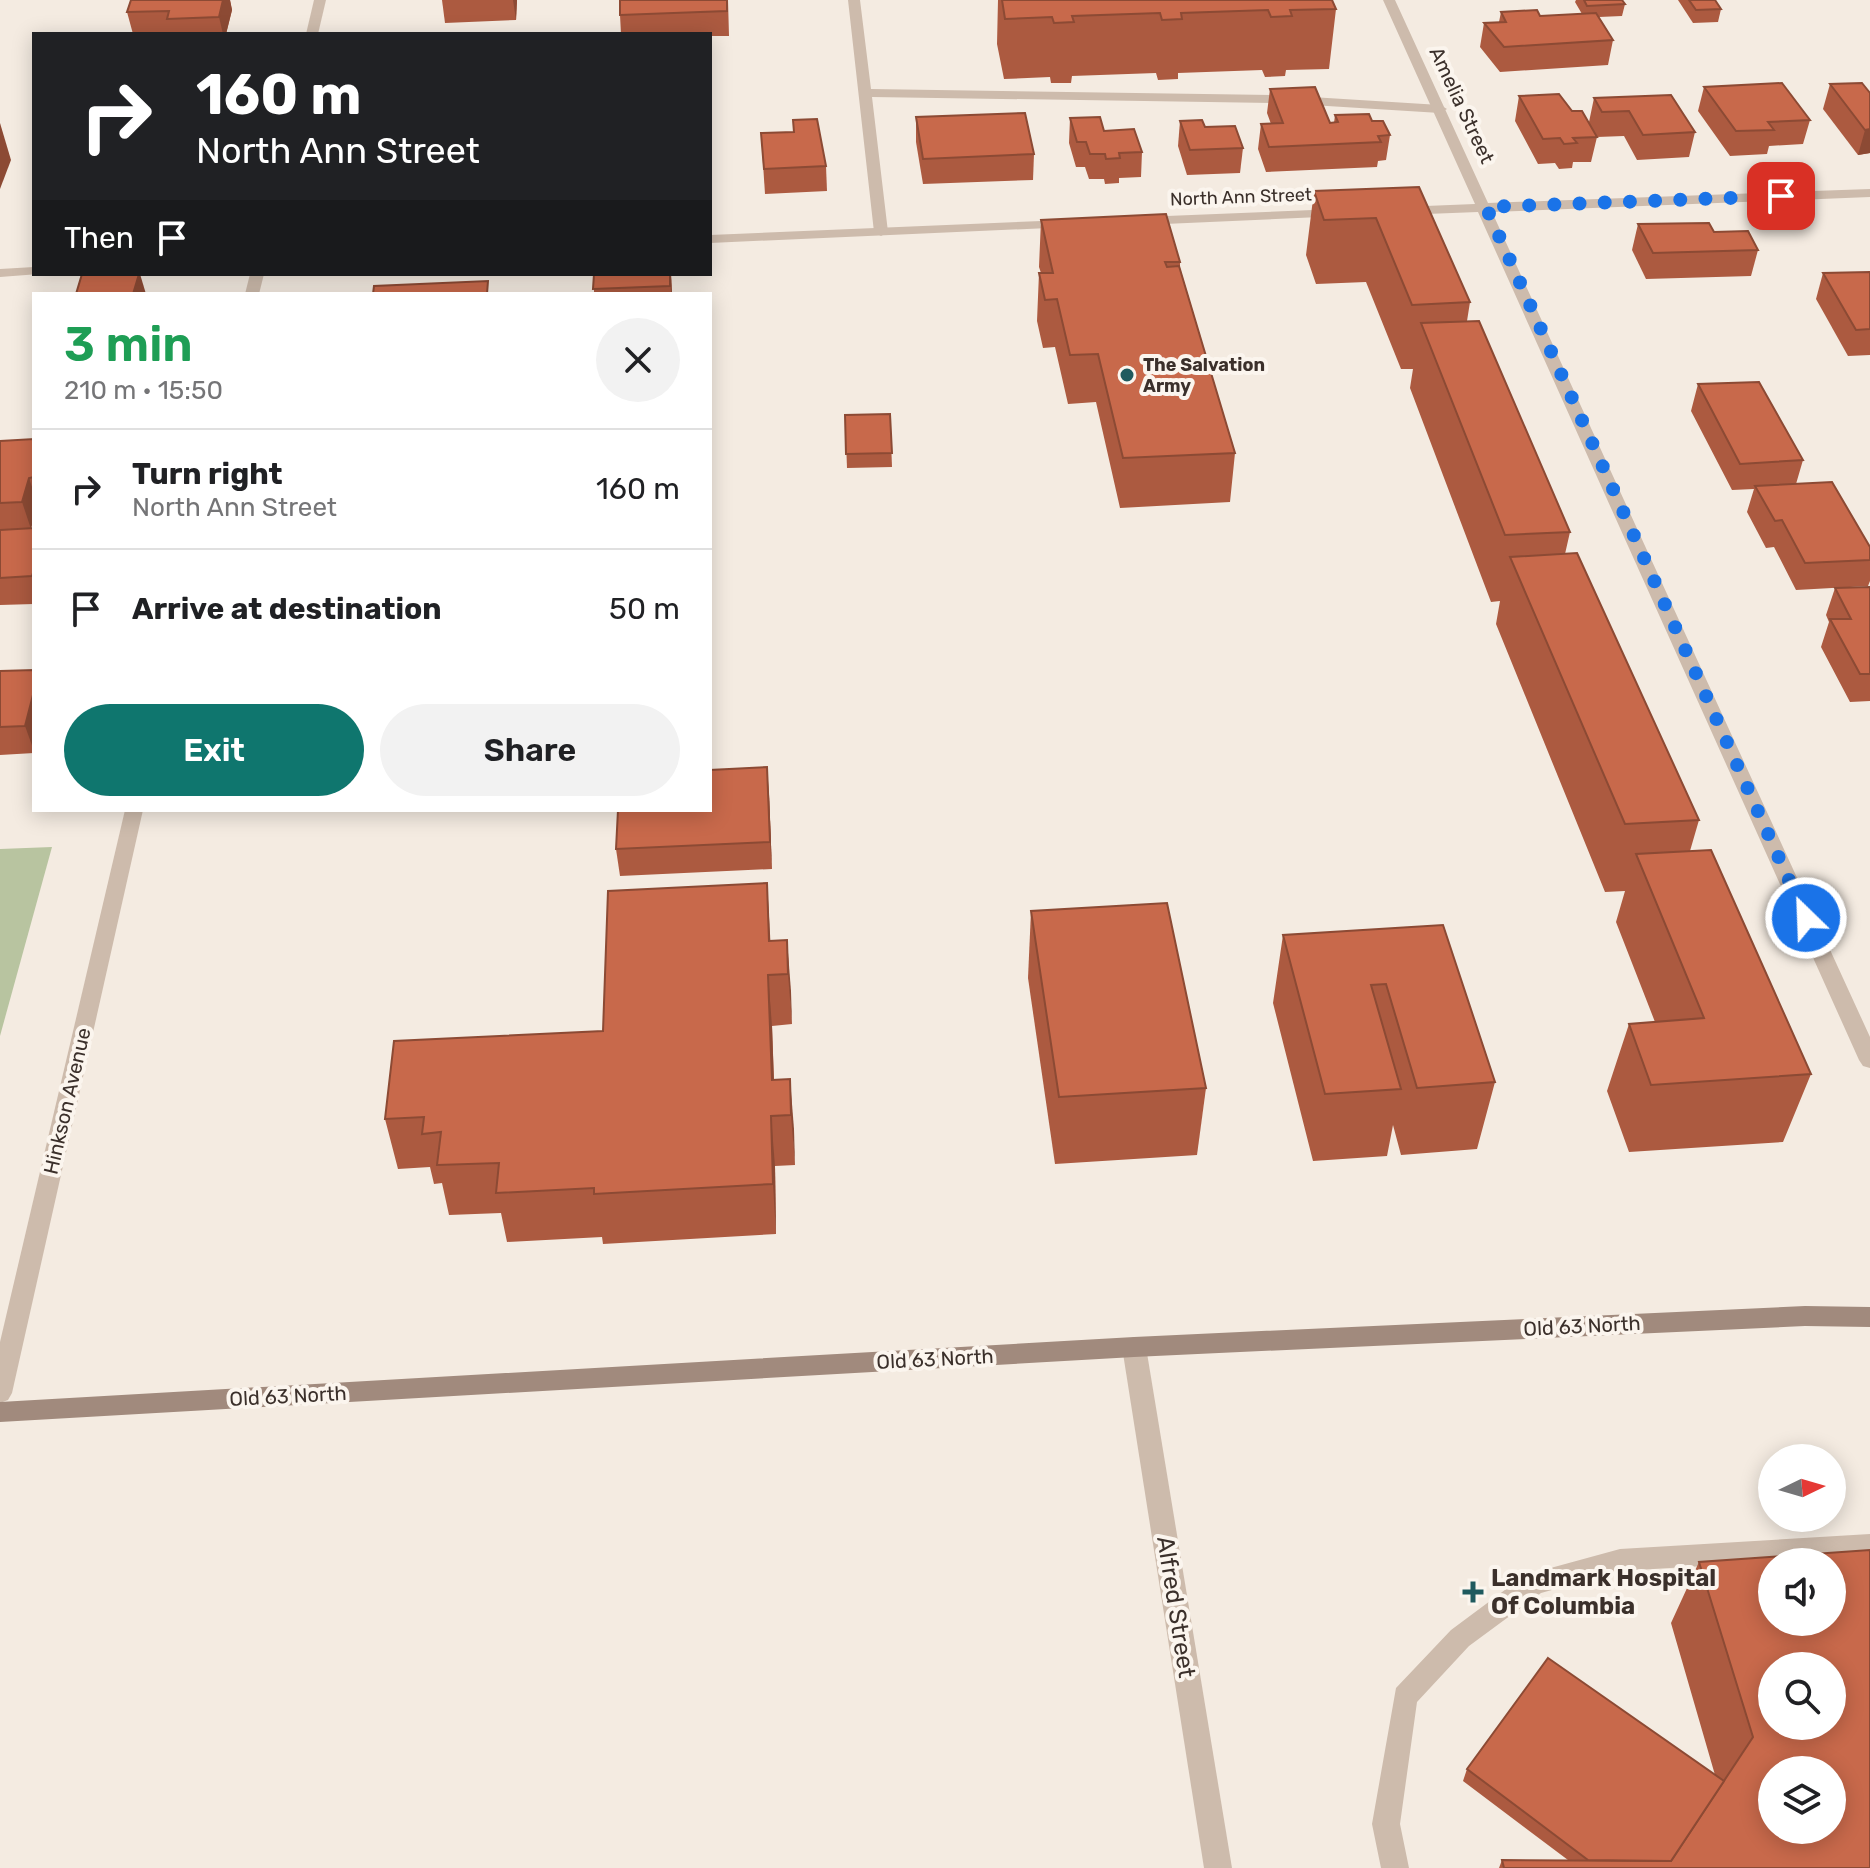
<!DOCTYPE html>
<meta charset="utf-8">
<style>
:root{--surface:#fff;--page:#f2f2f2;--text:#202124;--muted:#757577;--line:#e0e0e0;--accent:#0f766e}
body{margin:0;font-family:Rubik,sans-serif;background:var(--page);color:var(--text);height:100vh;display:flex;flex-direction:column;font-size:30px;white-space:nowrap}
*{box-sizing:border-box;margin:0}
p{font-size:26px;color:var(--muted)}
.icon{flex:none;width:44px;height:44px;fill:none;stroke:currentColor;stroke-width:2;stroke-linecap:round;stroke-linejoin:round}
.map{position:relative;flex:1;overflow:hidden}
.panel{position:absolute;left:32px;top:292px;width:680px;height:520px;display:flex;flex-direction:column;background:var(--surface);border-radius:0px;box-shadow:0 4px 20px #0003}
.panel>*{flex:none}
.banner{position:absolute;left:32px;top:32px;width:680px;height:244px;border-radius:0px;box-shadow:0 4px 20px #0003;background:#202124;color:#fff;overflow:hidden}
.needle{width:52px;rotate:85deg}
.controls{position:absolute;left:1758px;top:1444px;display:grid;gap:16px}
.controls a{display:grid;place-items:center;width:88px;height:88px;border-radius:50%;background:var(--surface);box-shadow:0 4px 20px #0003;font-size:40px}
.pin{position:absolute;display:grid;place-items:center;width:68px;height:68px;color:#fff;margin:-34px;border-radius:16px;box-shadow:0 4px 12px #0006}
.me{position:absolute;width:88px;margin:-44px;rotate:336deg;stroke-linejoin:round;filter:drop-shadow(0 0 6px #0008)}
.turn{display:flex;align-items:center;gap:28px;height:168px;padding:0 32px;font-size:36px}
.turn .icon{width:104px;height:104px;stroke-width:2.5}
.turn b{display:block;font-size:56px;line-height:68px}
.then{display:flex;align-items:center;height:76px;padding:0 32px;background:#0003;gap:16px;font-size:30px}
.round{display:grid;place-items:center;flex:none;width:84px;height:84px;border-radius:42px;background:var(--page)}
.summary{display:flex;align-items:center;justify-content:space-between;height:136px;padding:0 32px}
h1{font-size:48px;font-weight:600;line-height:60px;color:#1e9e55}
.action{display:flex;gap:16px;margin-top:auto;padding:16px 32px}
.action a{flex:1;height:92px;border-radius:48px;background:var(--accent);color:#fff;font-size:32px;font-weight:600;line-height:92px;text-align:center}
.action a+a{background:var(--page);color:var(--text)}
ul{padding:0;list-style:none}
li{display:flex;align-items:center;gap:24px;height:120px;padding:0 32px;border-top:2px solid var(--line)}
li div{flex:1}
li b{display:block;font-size:30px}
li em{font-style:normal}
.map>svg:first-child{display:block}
.green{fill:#b8c4a0}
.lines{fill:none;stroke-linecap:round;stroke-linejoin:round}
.service{fill:#cdbbac;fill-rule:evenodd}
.minor{fill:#cdbbac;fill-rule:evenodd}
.secondary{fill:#a18a7d;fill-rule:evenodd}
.wall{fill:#ac5a40}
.shaded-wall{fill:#8c4a34}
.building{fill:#c8694b;stroke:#8c4a34;stroke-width:2;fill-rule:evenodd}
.route{stroke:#1a73e8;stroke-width:14;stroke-dasharray:0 25.2}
.poi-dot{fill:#1f5a5e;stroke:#fbf5ee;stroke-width:3}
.labels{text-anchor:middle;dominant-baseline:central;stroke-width:8;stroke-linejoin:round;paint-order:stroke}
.far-street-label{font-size:18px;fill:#3b302b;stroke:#fbf5ee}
.far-poi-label{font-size:18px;font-weight:bold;fill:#3b302b;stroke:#fbf5ee;text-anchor:start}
.street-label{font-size:20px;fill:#3b302b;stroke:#fbf5ee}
.near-poi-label{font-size:24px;font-weight:bold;fill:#3b302b;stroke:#fbf5ee;text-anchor:start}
.near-street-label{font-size:24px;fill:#3b302b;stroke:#fbf5ee}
</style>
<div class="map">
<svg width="1870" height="1868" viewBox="0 0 1870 1868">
<rect width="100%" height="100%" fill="#f4ebe1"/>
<path class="green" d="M52 847 0 1036V849Z"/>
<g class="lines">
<path class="service" d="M848 0H860L871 89 1279 95 1440 105 1447 109 1440 113 1279 103 872 97 888 232 881 236 874 232Z"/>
<g class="minor">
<path d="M314 0H326L318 34H306Z"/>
<path d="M1383 0H1395L1488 203 1870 189V197L1492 212 1870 1037V1068L1863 1066 1859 1060 1478 212 1401 215 1394 211 1401 207 1475 204Z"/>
<path d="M1337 209 1342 210V216L1142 225 1135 221 1142 217Z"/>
<path d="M1066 220 1073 224 1071 227 710 243V235Z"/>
<path d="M34 267V274H39L0 277V269Z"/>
<path d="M250 274H264L259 294H245Z"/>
<path d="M125 810H143L12 1393 8 1400 0 1403V1342Z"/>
<path d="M1134 1337 1142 1340 1146 1347 1232 1868H1204L1122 1347 1126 1340Z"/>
<path d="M1870 1534V1556L1620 1571 1541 1593 1469 1646 1417 1702 1400 1824 1409 1868H1381L1372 1824 1396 1688 1451 1630 1525 1575 1620 1549Z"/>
</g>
<path class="secondary" d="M1805 1306 1870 1307V1327L1805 1326 1134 1357 0 1422V1402L1134 1337Z"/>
</g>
<g class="wall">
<path d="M131 0H230L232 10 226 34H133L127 12Z"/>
<path d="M442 0H517L516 20 445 23Z"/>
<path d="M620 0H728L729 36H710V34H621L620 15Z"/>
<path d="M998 0H1332L1336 9 1329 69 1286 70 1285 76 1265 77 1262 70 1178 73V79L1158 80 1156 73 1072 76 1071 83H1051L1050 77 1004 79 997 44Z"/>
<path d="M1576 0H1622L1625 4 1622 16 1599 17 1613 40 1608 65 1500 72 1480 47 1484 23 1499 22 1501 12 1540 16 1582 14 1575 2Z"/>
<path d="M1678 0H1715L1721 9 1718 22 1693 23Z"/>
<path d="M1862 83 1870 153 1858 155 1823 109 1830 84Z"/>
<path d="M1704 87 1810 120 1803 144 1769 146 1767 154 1730 156 1698 111Z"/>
<path d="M1270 89 1330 123H1334L1335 115 1372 121 1390 135 1386 160 1378 161 1377 167 1266 172 1258 149 1261 124H1271L1267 113Z"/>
<path d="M1519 96 1572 111 1589 122 1594 98 1695 132 1689 157 1637 160 1624 136 1597 137 1591 162H1573L1572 168 1559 169 1555 163 1538 164 1515 121Z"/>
<path d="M916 117 1034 154 1033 180 923 184 916 142Z"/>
<path d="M1070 118 1104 131 1142 152 1141 177 1119 178V183L1105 184 1104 179H1089L1085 167H1076L1069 143Z"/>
<path d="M1180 121 1205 127 1243 148 1240 173 1187 175 1178 146Z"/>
<path d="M761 133 826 166 827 191 765 194Z"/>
<path d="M1419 187 1470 302 1467 321 1570 532 1565 554 1699 820 1690 851 1811 1074 1783 1142 1629 1152 1607 1091 1629 1024 1655 1022 1616 922 1625 891 1605 892 1496 624 1500 601 1491 602 1410 388 1413 369H1401L1366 282 1316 284 1306 255 1314 191Z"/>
<path d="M1041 220 1180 262V268L1235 453 1230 502 1120 508 1096 402 1068 404 1055 347 1043 348 1037 321 1039 273H1041L1039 267Z"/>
<path d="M1638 224 1714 232 1758 250 1751 276 1646 279 1632 250Z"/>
<path d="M1870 272V355L1848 356 1816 299 1823 273Z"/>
<path d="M594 274H671L672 294H594Z"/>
<path d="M1698 384 1803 460 1796 484 1870 547V581L1868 586 1796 590 1774 547 1766 548 1747 512 1754 489 1732 490 1691 411Z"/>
<path d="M890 414 892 467 847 468 845 415Z"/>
<path d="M34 439V517L31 528H34V604L0 605V441Z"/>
<path d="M1870 587V701L1850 702 1821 647 1829 622 1826 615 1835 588Z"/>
<path d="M34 670V753L0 755V671Z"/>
<path d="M769 795 772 869 620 876 616 849Z"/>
<path d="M1031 911 1206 1088 1197 1155 1055 1164 1028 978Z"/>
<path d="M1443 925 1495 1082 1477 1149 1401 1155 1393 1125 1387 1156 1313 1161 1273 1003 1283 935Z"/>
<path d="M787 940 792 1024 772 1026 774 1080 790 1079 795 1165 775 1166 776 1234 603 1244 602 1237 507 1242 501 1213 449 1215 442 1183 434 1184 430 1167 398 1169 385 1119 603 1031 770 941Z"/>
<path d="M1699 1562 1870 1868H1499L1502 1860H1568L1463 1781 1467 1769 1715 1775 1671 1623Z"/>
</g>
<g class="shaded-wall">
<path d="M223 0H230L232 10 226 34H223L219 17Z"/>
<path d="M513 0H517L516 20Z"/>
<path d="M0 123 11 160 0 189Z"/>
<path d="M1870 129V153L1858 155 1865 130Z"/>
<path d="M139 274H140L146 294H133Z"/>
<path d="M670 274H671L672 294H671Z"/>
<path d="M29 478 34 493V517L31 529 22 502Z"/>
<path d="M34 691V751L25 726Z"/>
<path d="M767 767 769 795 772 869 770 842Z"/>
<path d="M767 883 770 934 772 975 769 941Z"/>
<path d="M787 940 791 991 792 1024 788 974Z"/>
<path d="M768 975 772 1026 775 1116 772 1080Z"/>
<path d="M790 1079 794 1129 795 1165 791 1115Z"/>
<path d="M771 1116 775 1166 776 1234 773 1184Z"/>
</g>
<g class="building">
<path d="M131 0H223L219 17 167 19 169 11 127 12Z"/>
<path d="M620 0H727V11L620 15Z"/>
<path d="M1002 0H1332L1336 9 1290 10 1292 16 1271 17 1268 10 1181 13 1182 19 1162 20 1160 13 1072 16 1074 22 1054 23 1052 17 1005 19Z"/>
<path d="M1584 0H1622L1625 4 1587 6Z"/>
<path d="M1689 0H1715L1721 9 1696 10Z"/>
<path d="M1537 10 1540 16 1596 13 1613 40 1504 47 1484 23 1506 22 1501 12Z"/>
<path d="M1782 83 1810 120 1768 122 1774 130 1736 131 1704 87Z"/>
<path d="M1862 83 1870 93V129L1865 130 1830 84Z"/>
<path d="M1315 87 1330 123 1338 122 1335 115 1369 114 1372 121H1383L1390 135 1378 136 1381 142 1269 147 1261 124 1283 123 1270 89Z"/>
<path d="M1559 94 1572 111H1582L1597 137 1573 138 1577 143 1564 144 1560 138 1543 139 1519 96Z"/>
<path d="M1671 95 1695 132 1643 135 1629 111 1602 112 1594 98Z"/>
<path d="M1025 113 1034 154 923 159 916 117Z"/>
<path d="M1100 117 1104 131 1134 129 1142 152 1119 153 1120 158 1106 159 1105 154H1090L1086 142H1077L1070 118Z"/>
<path d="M817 119 826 166 764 169 761 133 794 132 793 120Z"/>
<path d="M1202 120 1205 127 1235 126 1243 148 1190 150 1180 121Z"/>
<path d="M1419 187 1470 302 1412 305 1376 218 1324 220 1314 191Z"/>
<path d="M1166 214 1180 262H1165L1167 267 1179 266 1235 453 1123 458 1098 354 1070 355 1057 299 1045 300 1039 273H1053L1041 220Z"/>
<path d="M1709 223 1714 232 1748 231 1758 250 1653 253 1638 224Z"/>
<path d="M1870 272V329L1856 330 1823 273Z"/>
<path d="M82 274H139L133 294H76Z"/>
<path d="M594 274H670V286L593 289Z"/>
<path d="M488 281 487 294H373L374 286Z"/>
<path d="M1479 321 1570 532 1505 535 1421 323Z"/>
<path d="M1759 382 1803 460 1740 464 1698 384Z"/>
<path d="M890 414 892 453 846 454 845 415Z"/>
<path d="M34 439V477L29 478 22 502 0 503V441Z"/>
<path d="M1832 482 1870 547V560L1805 563 1782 520 1775 521 1755 486Z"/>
<path d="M34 528V570L32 576 0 578V530Z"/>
<path d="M1577 553 1699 820 1625 824 1510 557Z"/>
<path d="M1870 587V674H1860L1830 619H1851L1835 588Z"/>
<path d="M34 670V691L25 726 0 727V671Z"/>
<path d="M767 767 770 842 616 849 618 810H710V770Z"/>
<path d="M1711 850 1811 1074 1651 1085 1629 1024 1704 1018 1636 854Z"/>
<path d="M767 883 769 941 787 940 788 974 768 975 772 1080 790 1079 791 1115 771 1116 773 1184 594 1194V1188L496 1193 499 1163 437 1165 441 1132 422 1134 424 1117 385 1119 394 1041 603 1031 608 891Z"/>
<path d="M1167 903 1206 1088 1059 1097 1031 911Z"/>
<path d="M1443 925 1495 1082 1417 1088 1386 984 1371 985 1401 1089 1325 1094 1283 935Z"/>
<path d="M1870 1550V1868H1504L1502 1860 1671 1861 1753 1737 1699 1562ZM1772 1562H1832V1622H1772ZM1772 1666H1832V1726H1772ZM1772 1770H1832V1830H1772Z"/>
<path d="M1548 1658 1724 1781 1671 1861 1588 1860 1467 1769Z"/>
</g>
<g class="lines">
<path class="route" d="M1781 196 1486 207 1806 918"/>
</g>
<g class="poi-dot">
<circle cx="1127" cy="375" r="8"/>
<path d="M1469 1580h8v8h8v8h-8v8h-8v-8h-8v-8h8z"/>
</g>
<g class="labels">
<g class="far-street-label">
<text transform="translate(1241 197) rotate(-2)">North Ann Street</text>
</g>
<g class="far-poi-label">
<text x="1143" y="365">The Salvation<tspan x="1143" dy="21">Army</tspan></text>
</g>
<g class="street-label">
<text transform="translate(1462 105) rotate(65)">Amelia Street</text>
<text transform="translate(67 1101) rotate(-77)">Hinkson Avenue</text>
<text transform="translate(1582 1326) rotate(-3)">Old 63 North</text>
<text transform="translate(935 1359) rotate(-3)">Old 63 North</text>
<text transform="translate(288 1396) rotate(-3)">Old 63 North</text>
</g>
<g class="near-poi-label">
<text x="1491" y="1578">Landmark Hospital<tspan x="1491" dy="28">Of Columbia</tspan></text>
</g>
<g class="near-street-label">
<text transform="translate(1176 1607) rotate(81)">Alfred Street</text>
</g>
</g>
</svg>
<div class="controls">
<a><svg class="needle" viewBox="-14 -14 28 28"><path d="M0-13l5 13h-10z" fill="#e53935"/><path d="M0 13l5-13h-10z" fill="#757577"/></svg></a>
<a><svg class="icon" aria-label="sound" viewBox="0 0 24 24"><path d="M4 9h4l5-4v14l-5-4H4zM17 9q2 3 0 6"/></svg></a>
<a><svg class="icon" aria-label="search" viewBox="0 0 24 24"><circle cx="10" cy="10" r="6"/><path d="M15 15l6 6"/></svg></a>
<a><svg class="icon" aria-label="layers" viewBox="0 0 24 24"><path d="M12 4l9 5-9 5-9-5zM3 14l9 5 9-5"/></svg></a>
</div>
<div class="pin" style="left:1781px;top:196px;background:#d93025"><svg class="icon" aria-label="arrive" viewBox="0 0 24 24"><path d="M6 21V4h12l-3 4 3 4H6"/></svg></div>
<svg class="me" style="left:1806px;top:918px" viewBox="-20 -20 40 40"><circle r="17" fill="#1a73e8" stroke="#fff" stroke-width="3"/><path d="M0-11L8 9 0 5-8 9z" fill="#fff"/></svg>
<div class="banner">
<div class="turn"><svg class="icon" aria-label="right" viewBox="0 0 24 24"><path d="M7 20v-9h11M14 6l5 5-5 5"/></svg><div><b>160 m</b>North Ann Street</div></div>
<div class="then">Then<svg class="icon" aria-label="arrive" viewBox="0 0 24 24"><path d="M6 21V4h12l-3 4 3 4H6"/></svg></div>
</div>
<section class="panel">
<div class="summary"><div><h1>3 min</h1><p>210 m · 15:50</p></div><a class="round"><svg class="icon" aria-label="close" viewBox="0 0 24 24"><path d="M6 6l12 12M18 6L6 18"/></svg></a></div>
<ul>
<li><svg class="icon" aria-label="right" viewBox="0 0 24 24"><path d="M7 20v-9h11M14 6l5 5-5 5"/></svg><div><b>Turn right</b><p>North Ann Street</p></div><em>160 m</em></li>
<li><svg class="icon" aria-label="arrive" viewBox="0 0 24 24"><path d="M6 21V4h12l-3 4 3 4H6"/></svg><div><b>Arrive at destination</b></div><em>50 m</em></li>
</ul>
<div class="action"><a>Exit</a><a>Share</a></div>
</section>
</div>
